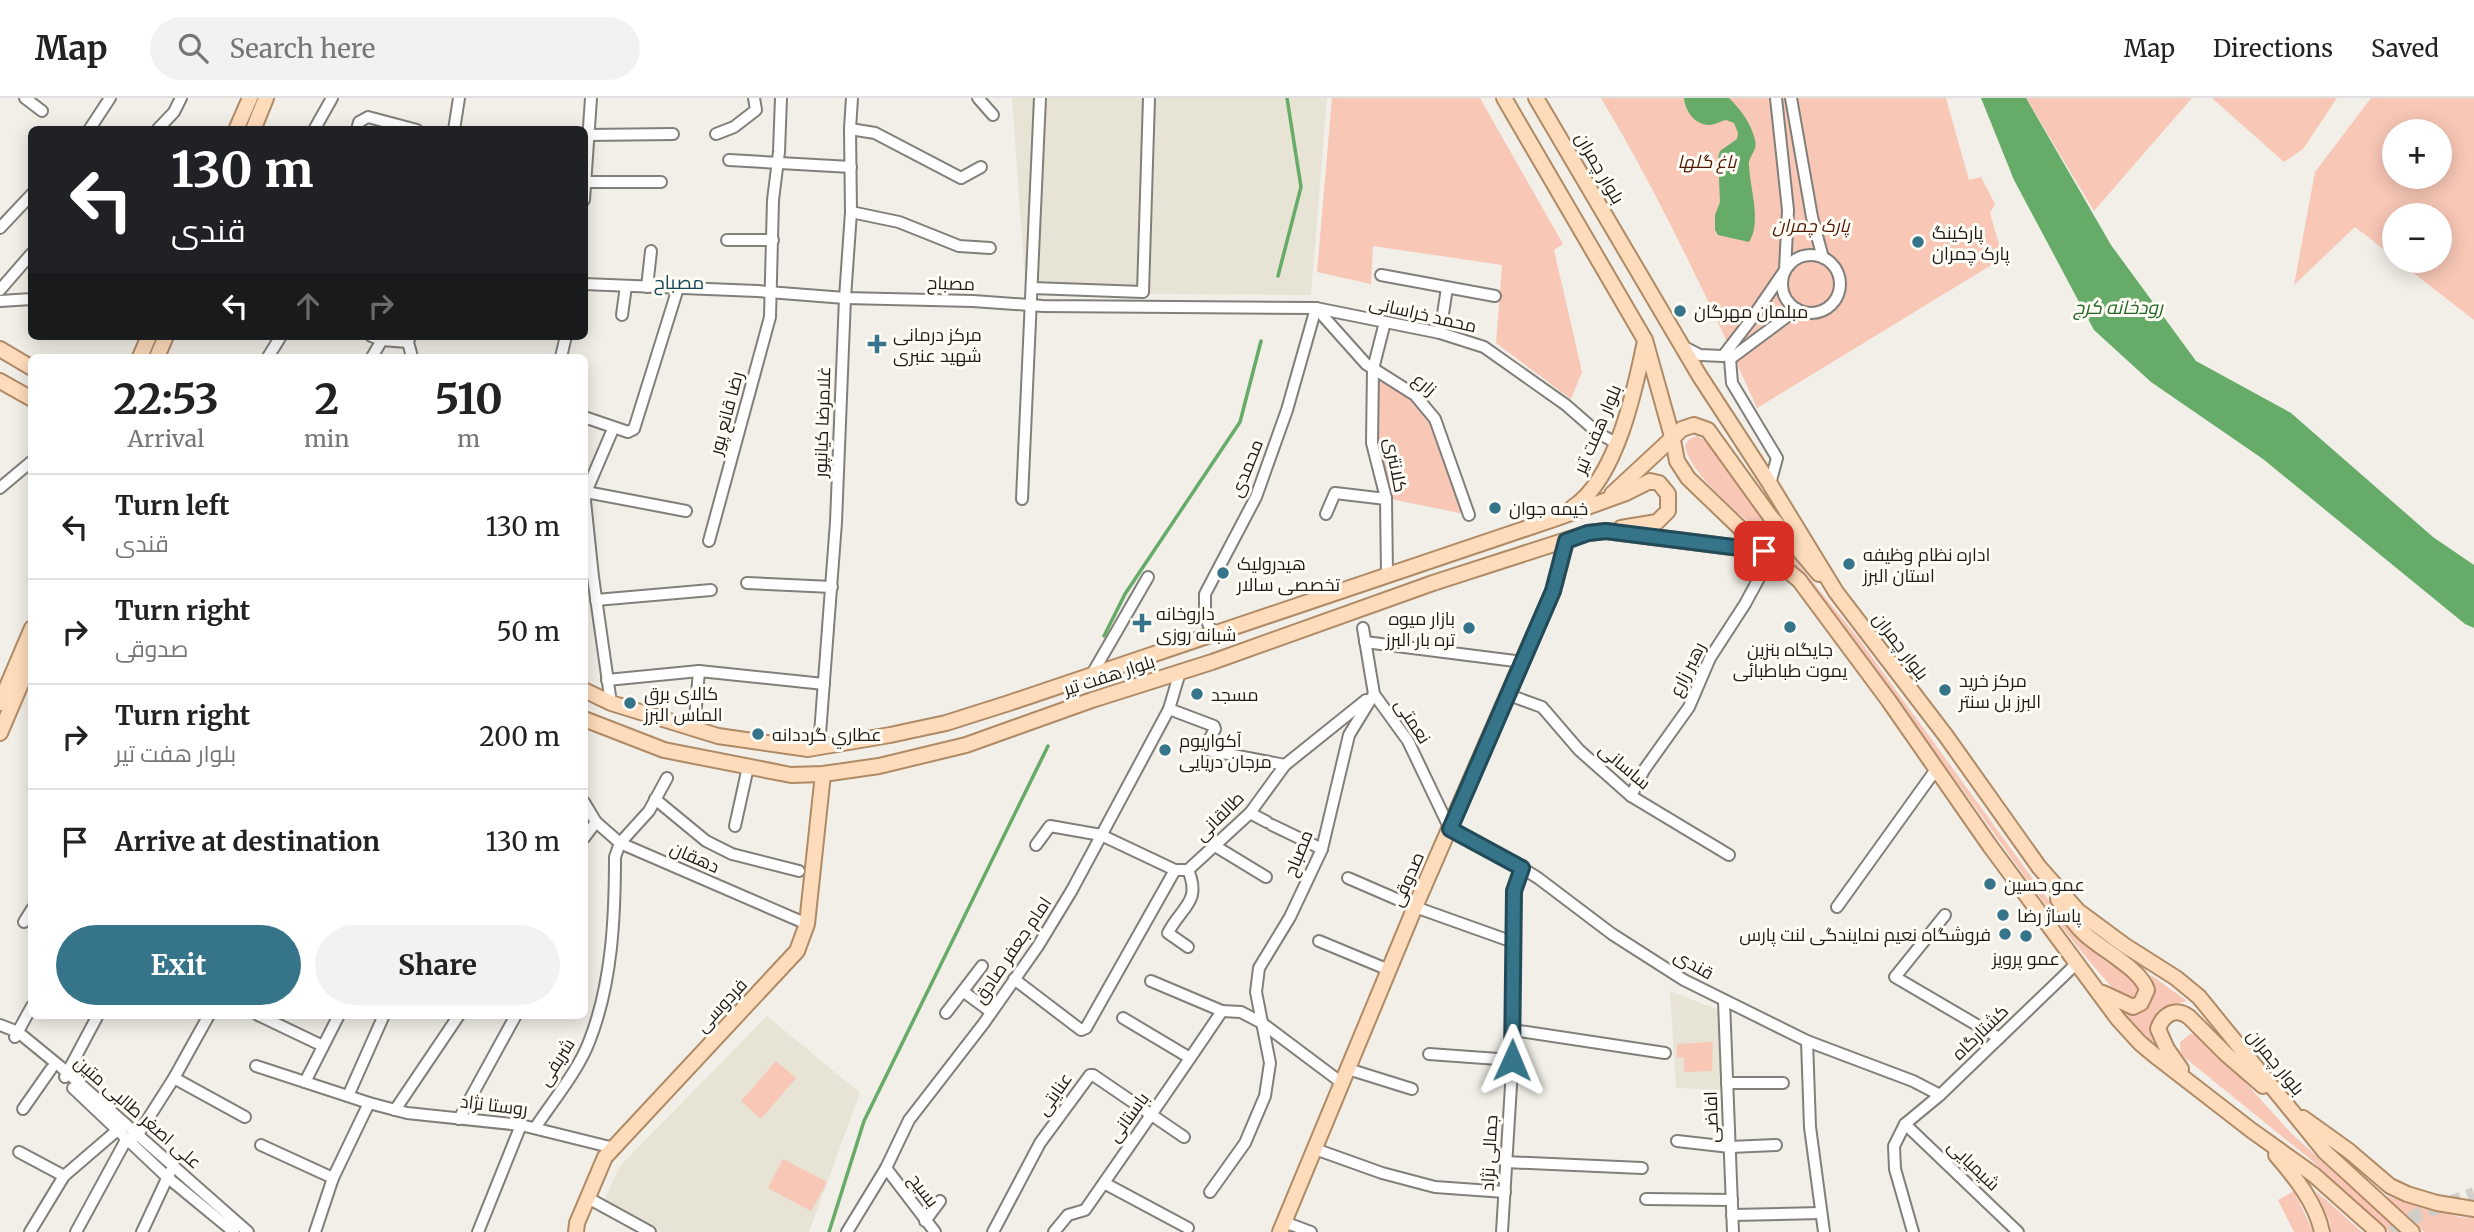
<!DOCTYPE html>
<meta charset="utf-8">
<style>
:root{--surface:#fff;--page:#f2f2f2;--text:#222;--muted:#767676;--line:#e0e0e0;--accent:#357489}
body{margin:0;font-family:Merriweather,Cairo,serif;background:var(--page);color:var(--text);height:100vh;display:flex;flex-direction:column;font-size:26px;white-space:nowrap}
*{box-sizing:border-box;margin:0}
p{font-size:23px;color:var(--muted)}
.icon{flex:none;width:38px;height:38px;fill:none;stroke:currentColor;stroke-width:2;stroke-linecap:round;stroke-linejoin:round}
.map{position:relative;flex:1;overflow:hidden}
.details{position:absolute;left:28px;top:256px;width:560px;height:665px;display:flex;flex-direction:column;background:var(--surface);border-radius:10px;box-shadow:0 4px 18px #0003}
.details>*{flex:none}
.hud{position:absolute;left:28px;top:28px;width:560px;height:214px;border-radius:10px;box-shadow:0 4px 18px #0003;background:#202124;color:#fff;overflow:hidden}
.fabs{position:absolute;left:2382px;top:21px;display:grid;gap:14px}
.fabs a{display:grid;place-items:center;width:70px;height:70px;border-radius:50%;background:var(--surface);box-shadow:0 4px 18px #0003;font-size:35px}
.pin{position:absolute;display:grid;place-items:center;width:60px;height:60px;color:#fff;margin:-30px;border-radius:14px;box-shadow:0 4px 10px #0006}
.me{position:absolute;width:77px;margin:-38px;rotate:1deg;stroke-linejoin:round;filter:drop-shadow(0 0 5px #0008)}
.turn{display:flex;align-items:center;gap:24px;height:147px;padding:0 28px;font-size:32px}
.turn .icon{width:91px;height:91px;stroke-width:2.5}
.turn b{display:block;font-size:49px;line-height:60px}
.lanes{display:flex;align-items:center;height:66px;padding:0 28px;background:#0003;justify-content:center;gap:35px;direction:ltr}
.lanes .off{opacity:.35}
.eta{display:flex;justify-content:space-evenly;align-items:center;height:119px;text-align:center}
.eta b{font-size:42px;font-weight:700;line-height:49px}
.action{display:flex;gap:14px;margin-top:auto;padding:14px 28px}
.action a{flex:1;height:80px;border-radius:42px;background:var(--accent);color:#fff;font-size:28px;font-weight:700;line-height:80px;text-align:center}
.action a+a{background:var(--page);color:var(--text)}
ul{padding:0;list-style:none}
li{display:flex;align-items:center;gap:21px;height:105px;padding:0 28px;border-top:2px solid var(--line)}
li div{flex:1}
li b{display:block;font-size:26px}
li em{font-style:normal}
header{display:flex;align-items:center;gap:42px;box-sizing:border-box;height:98px;padding:0 35px;background:var(--surface);border-bottom:2px solid var(--line)}
header strong{font-size:33px}
nav{display:flex;gap:38px;margin-inline-start:auto;font-size:24px}
.search{width:490px;height:63px;background:var(--page);display:flex;align-items:center;gap:18px;box-sizing:border-box;padding:0 24px;border-radius:38px;color:var(--muted);font-size:26px}
.map>svg:first-child{display:block}
.built{fill:#e7e3d5}
.green{fill:#f8c7b6;fill-rule:evenodd}
.water{fill:#66ab67}
.lines{fill:none;stroke-linecap:round;stroke-linejoin:round}
.stream{stroke:#66ab67;stroke-width:3.5}
.major-tunnel{stroke:#d2cfc9;stroke-width:14;stroke-dasharray:14 7;stroke-linecap:butt}
.minor-casing{stroke:#817f79;stroke-width:14}
.major-casing{stroke:#af8a65;stroke-width:18}
.minor{stroke:#fff;stroke-width:10}
.major{stroke:#fedcbb;stroke-width:14}
.route-casing{stroke:#224b59;stroke-width:18}
.route{stroke:#357489;stroke-width:12}
.poi-dot{fill:#357489;stroke:#fffdf5;stroke-width:2.5}
.labels{text-anchor:middle;dominant-baseline:central;stroke-width:6;stroke-linejoin:round;paint-order:stroke}
.park-label{font-size:18px;font-style:italic;fill:#511803;stroke:#fffdf5}
.street-label{font-size:18px;fill:#1d1c19;stroke:#fffdf5}
.poi-label{font-size:18px;fill:#1d1c19;stroke:#fffdf5;text-anchor:start}
.neighbourhood-label{font-size:19px;fill:#134757;stroke:#fffdf5}
.water-label{font-size:19px;font-style:italic;fill:#226727;stroke:#fffdf5}
</style>
<header>
<strong>Map</strong>
<div class="search"><svg class="icon" aria-label="search" viewBox="0 0 24 24"><circle cx="10" cy="10" r="6"/><path d="M15 15l6 6"/></svg>Search here</div>
<nav><a>Map</a><a>Directions</a><a>Saved</a></nav>
</header>
<div class="map">
<svg width="2474" height="1134" viewBox="0 0 2474 1134">
<rect width="100%" height="100%" fill="#f2efe8"/>
<g class="built">
<path d="M1012 0H1327L1311 197 1026 195Z"/>
<path d="M1670 893 1721 913 1724 992 1676 990Z"/>
<path d="M767 918 860 995 809 1134H661L603 1104 620 1068Z"/>
</g>
<g class="green">
<path d="M1332 0H1480L1563 146 1554 152 1582 274 1571 301 1496 245 1502 167 1373 148 1371 186 1317 174Z"/>
<path d="M1601 0H1946L1969 82 1981 79 1995 106 1990 115 2003 160 1757 310C1710 205 1660 99 1601 0Z"/>
<path d="M2026 0H2192L2094 113Z"/>
<path d="M2212 0H2337L2303 51 2284 64Z"/>
<path d="M2371 0H2474V222L2398 163H2440V117H2394V159L2355 129 2294 187 2315 74ZM2394 33H2440V79H2394Z"/>
<path d="M1373 271 1415 297 1435 321 1469 417 1386 400 1372 345Z"/>
<path d="M1697 338 1706 343 1762 421 1858 540 2062 821C2074 835 2087 849 2102 861 2116 871 2132 877 2141 892L2137 902H2124C2074 850 2033 790 1991 731 1926 642 1863 553 1794 467 1769 436 1690 384 1685 347L1689 341Z"/>
<path d="M2151 877 2187 903C2157 910 2149 915 2154 946L2120 916C2150 914 2158 907 2151 877Z"/>
<path d="M2190 936H2196L2235 973 2291 1035 2400 1134H2389L2310 1061 2184 959 2181 955 2180 944Z"/>
<path d="M1713 944 1712 973 1684 974V959L1677 960V946Z"/>
<path d="M776 963 796 980 761 1021 741 1003Z"/>
<path d="M783 1061 827 1084 811 1113 768 1090Z"/>
<path d="M2294 1093 2313 1134H2294L2278 1102Z"/>
<path d="M2316 1093 2362 1134H2331L2330 1125Z"/>
<path d="M2382 1097 2460 1119 2474 1120V1134H2424Z"/>
</g>
<g class="water">
<path d="M1684 0H1729C1741 12 1751 25 1755 42 1758 53 1748 58 1749 68 1750 90 1762 125 1749 144L1718 137 1715 132V117L1720 104 1718 60 1720 53 1737 41 1738 35 1734 25 1726 22C1721 23 1714 27 1709 27 1695 27 1685 13 1684 0Z"/>
<path d="M1981 0H2026L2111 147 2196 263 2291 315 2433 439 2474 467V530L2465 526 2263 361 2151 284 2094 232 2014 82Z"/>
</g>
<g class="lines">
<g class="stream">
<path d="M1278 178 1301 89 1287 0"/>
<path d="M1104 538 1125 496 1240 324 1261 243"/>
<path d="M829 1134 864 1023 1048 648"/>
</g>
<path class="major-tunnel" d="M2392 1134 2419 1116 2474 1096"/>
<g class="minor-casing">
<g id="minor">
<path d="M25 0 42 13"/>
<path d="M978 0 993 17"/>
<path d="M1791 0 1812 119 1823 160"/>
<path d="M850 31 875 35 961 80 981 69"/>
<path d="M89 32 110 0"/>
<path d="M157 32 174 14 181 0"/>
<path d="M314 32 332 0"/>
<path d="M357 32 359 24 368 19 417 32"/>
<path d="M454 32 459 0"/>
<path d="M716 36 734 29 756 12 754 0"/>
<path d="M587 37 673 36"/>
<path d="M729 62 851 69"/>
<path d="M585 84H661"/>
<path d="M584 102 591 0"/>
<path d="M851 114 899 124 959 148 990 150"/>
<path d="M0 130 32 96"/>
<path d="M727 142H773"/>
<circle cx="1811" cy="186" r="29"/>
<path d="M1381 177 1495 198"/>
<path d="M584 186 757 193 845 200 973 203 1043 208 1316 210 1440 235 1484 249 1566 307 1598 335 1616 345"/>
<path d="M647 189 651 153"/>
<path d="M1032 190 1143 194 1149 0"/>
<path d="M0 192 32 155"/>
<path d="M0 203 32 201"/>
<path d="M1316 210 1366 266 1415 297 1435 321 1469 417"/>
<path d="M622 217 626 188"/>
<path d="M1385 224 1373 271 1372 345 1386 400 1387 476"/>
<path d="M1440 235 1447 190"/>
<path d="M371 238 382 242 408 244"/>
<path d="M410 238 408 244 412 259"/>
<path d="M1682 248 1700 257 1723 258 1750 223 1785 172 1788 112 1776 0"/>
<path d="M268 259 281 238"/>
<path d="M372 259 382 242"/>
<path d="M561 259 566 238"/>
<path d="M1730 261 1732 285 1777 360 1770 386"/>
<path d="M1730 261 1797 211"/>
<path d="M584 319 628 334 634 331 678 190"/>
<path d="M0 390 32 363"/>
<path d="M586 394 686 413"/>
<path d="M1022 401 1040 0"/>
<path d="M1326 416 1335 395 1386 401"/>
<path d="M709 443 770 219 773 102 779 54 781 0"/>
<path d="M747 485 832 489"/>
<path d="M596 502 711 492"/>
<path d="M1363 530 1374 596 1408 643 1450 731 1506 760 1538 780 1612 836 1684 882 1807 943 1913 983 1940 997"/>
<path d="M1212 536 1205 517V496L1256 399 1287 312 1316 210"/>
<path d="M1365 544 1523 564"/>
<path d="M1092 576 1148 479"/>
<path d="M607 582 699 573 824 586"/>
<path d="M1509 597 1542 609 1579 652 1631 698 1729 757"/>
<path d="M611 605 593 479 585 403 586 394 613 331"/>
<path d="M1169 611 1214 628 1215 631 1205 649 1207 652 1285 667"/>
<path d="M694 631 699 573"/>
<path d="M819 649 836 424 845 200 851 114 850 31 852 0"/>
<path d="M1631 698 1644 672 1689 609 1710 560 1745 506 1771 458"/>
<path d="M655 701 706 743 732 756 799 773"/>
<path d="M584 704 596 724 620 745 807 826"/>
<path d="M1250 715 1267 724"/>
<path d="M1272 727 1322 751"/>
<path d="M735 728 748 669"/>
<path d="M584 740 596 724"/>
<path d="M1036 747 1050 728 1101 737 1175 772H1188L1250 715 1285 667 1366 602"/>
<path d="M1215 748 1266 779"/>
<path d="M1348 780 1415 809 1513 844"/>
<path d="M1837 809 1937 670"/>
<path d="M1945 817 1895 879 1999 940"/>
<path d="M24 824 32 811"/>
<path d="M1319 843 1389 872"/>
<path d="M1188 849 1168 835C1181 809 1202 804 1188 772"/>
<path d="M1014 881 1081 932 1086 930 1175 772"/>
<path d="M1151 883 1222 913 1241 914 1262 925 1342 985"/>
<path d="M964 894 991 914"/>
<path d="M1724 903 1733 1134"/>
<path d="M946 915 982 868"/>
<path d="M258 917 323 948"/>
<path d="M1123 920 1190 960"/>
<path d="M0 927 18 934 62 970 248 1134"/>
<path d="M1513 932 1665 955"/>
<path d="M15 939 32 908"/>
<path d="M1807 943 1810 1029 1824 1134"/>
<path d="M1429 956 1512 962"/>
<path d="M256 968 369 1005 407 1015 521 1027 614 1050"/>
<path d="M1348 971 1412 991"/>
<path d="M65 979 98 917"/>
<path d="M174 980 245 1019"/>
<path d="M305 984 339 917"/>
<path d="M1727 985H1783"/>
<path d="M73 990 167 1079 234 1134"/>
<path d="M348 998 384 917"/>
<path d="M23 1011 51 971"/>
<path d="M395 1012 459 917"/>
<path d="M459 1021 516 917"/>
<path d="M1905 1026 2018 1134"/>
<path d="M535 1030C552 1004 578 973 589 944 612 886 615 820 615 759L620 745 649 713 667 680"/>
<path d="M1677 1043 1730 1049 1776 1047"/>
<path d="M261 1047 333 1080"/>
<path d="M1315 1051 1382 1075 1435 1089 1505 1094"/>
<path d="M19 1054 64 1078"/>
<path d="M1505 1064 1642 1070"/>
<path d="M886 1070 935 1134"/>
<path d="M1104 1085 1188 1130"/>
<path d="M1210 1094 1245 1045 1265 998 1270 965 1256 894 1259 870 1290 819 1322 751 1349 637 1374 596"/>
<path d="M588 1100 650 1134"/>
<path d="M1646 1101 1732 1102"/>
<path d="M1732 1117 1821 1115"/>
<path d="M925 1123 940 1103"/>
<path d="M1284 1124 1311 1134"/>
<path d="M30 1134 64 1078 121 1029"/>
<path d="M76 1134 126 1042 137 1038 174 980 209 917"/>
<path d="M142 1134 170 1074"/>
<path d="M315 1134 333 1080 369 1005"/>
<path d="M478 1134 521 1027"/>
<path d="M847 1134 886 1070 909 1022 984 925 1038 848 1072 792 1169 611 1180 574"/>
<path d="M993 1134 1040 1045 1090 977H1093L1184 1039"/>
<path d="M1054 1134 1068 1117 1085 1112C1131 1046 1177 980 1222 913"/>
<path d="M1502 1134 1513 955 1514 793 1522 770"/>
<path d="M1913 1134 1895 1071 1894 1048 1905 1026 1940 997 2076 866"/>
</g>
</g>
<g class="major-casing">
<g id="major">
<path d="M1504 0 1645 242 1673 342 1677 363 1688 380 1764 453 1799 482 1889 603 1990 748 2118 921 2140 945 2158 960 2251 1032 2314 1077 2378 1134"/>
<path d="M1536 0 1699 277 1770 386 1836 494 1946 638 2039 769 2078 813 2124 847 2176 880 2199 899 2325 1054 2412 1134"/>
<path d="M236 32 250 0"/>
<path d="M253 32 266 0"/>
<path d="M0 251 32 270"/>
<path d="M140 259 149 238"/>
<path d="M157 259 166 238"/>
<path d="M0 283 32 301"/>
<path d="M1612 396 1682 331 1694 327 1708 332 1770 418 1819 476"/>
<path d="M1572 410C1616 382 1635 292 1645 243"/>
<path d="M584 592 611 605 718 638 808 651 890 637 946 625 1009 605 1557 420 1626 395 1650 383 1659 385 1668 396V413L1657 424 1621 430"/>
<path d="M0 605 32 530"/>
<path d="M584 621 664 652 791 677 823 676 879 668 966 647 1092 602 1212 564 1433 485 1588 435 1606 433 1764 453"/>
<path d="M0 635 32 560"/>
<path d="M2058 801C2066 814 2074 826 2085 836 2102 852 2141 871 2147 892L2141 905 2133 909 2103 895"/>
<path d="M2181 971 2167 951 2158 931C2163 916 2176 909 2189 919L2226 956 2263 988"/>
<path d="M2303 1020 2349 1053 2390 1088 2407 1096 2437 1105 2474 1111"/>
<path d="M2276 1057C2295 1079 2316 1105 2322 1134"/>
<path d="M576 1134 577 1125 605 1059 797 853 807 826 823 676"/>
<path d="M1280 1134 1415 809 1553 493 1566 443"/>
</g>
</g>
<use href="#minor" class="minor"/>
<use href="#major" class="major"/>
</g>
<g class="lines">
<g class="route-casing">
<path id="route" d="M1512 962 1514 793 1522 770 1450 731 1553 493 1566 443 1588 435 1606 433 1764 453"/>
</g>
<use href="#route" class="route"/>
</g>
<g class="poi-dot">
<circle cx="1918" cy="144" r="7"/>
<circle cx="1680" cy="213" r="7"/>
<path d="M873.5 235.5h7v7h7v7h-7v7h-7v-7h-7v-7h7z"/>
<circle cx="1495" cy="410" r="7"/>
<circle cx="1849" cy="466" r="7"/>
<circle cx="1223" cy="475" r="7"/>
<path d="M1138.5 514.5h7v7h7v7h-7v7h-7v-7h-7v-7h7z"/>
<circle cx="1790" cy="529" r="7"/>
<circle cx="1469" cy="530" r="7"/>
<circle cx="1945" cy="592" r="7"/>
<circle cx="1197" cy="596" r="7"/>
<circle cx="630" cy="605" r="7"/>
<circle cx="758" cy="636" r="7"/>
<circle cx="1165" cy="652" r="7"/>
<circle cx="1990" cy="786" r="7"/>
<circle cx="2003" cy="817" r="7"/>
<circle cx="2005" cy="836" r="7"/>
<circle cx="2026" cy="838" r="7"/>
</g>
<g class="labels">
<g class="park-label">
<text x="1707" y="63">باغ گلها</text>
<text x="1811" y="127">پارک چمران</text>
</g>
<g class="street-label">
<text transform="translate(1600 70) rotate(60)">بلوار چمران</text>
<text transform="translate(951 185) rotate(2)">مصباح</text>
<text transform="translate(1423 216) rotate(13)">محمد خراسانی</text>
<text transform="translate(1425 286) rotate(41)">زارع</text>
<text transform="translate(726 315) rotate(-75)">رضا قانع پور</text>
<text transform="translate(822 324) rotate(-88)">غلامرضا کیانپور</text>
<text transform="translate(1597 331) rotate(-67)">بلوار هفت تیر</text>
<text transform="translate(1396 367) rotate(79)">کلانتری</text>
<text transform="translate(1246 370) rotate(-68)">محمدی</text>
<text transform="translate(1901 548) rotate(53)">بلوار چمران</text>
<text transform="translate(1687 571) rotate(-63)">رهبر زارع</text>
<text transform="translate(1109 577) rotate(-18)">بلوار هفت تیر</text>
<text transform="translate(1413 623) rotate(57)">نعمتی</text>
<text transform="translate(1625 668) rotate(40)">ساسانی</text>
<text transform="translate(1219 718) rotate(-45)">طالقانی</text>
<text transform="translate(1298 755) rotate(-68)">مصباح</text>
<text transform="translate(695 759) rotate(24)">دهقان</text>
<text transform="translate(1407 781) rotate(-66)">صدوقی</text>
<text transform="translate(1012 852) rotate(-56)">امام جعفر صادق</text>
<text transform="translate(1694 866) rotate(30)">قندی</text>
<text transform="translate(721 907) rotate(-47)">فردوسی</text>
<text transform="translate(1980 934) rotate(-44)">کشتارگاه</text>
<text transform="translate(556 964) rotate(-58)">شریفی</text>
<text transform="translate(2276 964) rotate(51)">بلوار چمران</text>
<text transform="translate(1054 996) rotate(-55)">عنایتی</text>
<text transform="translate(494 1007) rotate(7)">روستا نژاد</text>
<text transform="translate(138 1014) rotate(41)">علی اصغر طالبی متین</text>
<text transform="translate(1128 1019) rotate(-54)">باستانی</text>
<text transform="translate(1711 1019) rotate(-92)">افاضی</text>
<text transform="translate(1489 1055) rotate(-87)">جمالی نژاد</text>
<text transform="translate(1974 1067) rotate(44)">شیمیایی</text>
<text transform="translate(924 1092) rotate(53)">بسیح</text>
</g>
<g class="poi-label">
<text x="1932" y="134">پارکینگ<tspan x="1932" dy="21">پارک چمران</tspan></text>
<text x="1694" y="213">مبلمان مهرگان</text>
<text x="893" y="236">مرکز درمانی<tspan x="893" dy="21">شهید عنبری</tspan></text>
<text x="1509" y="410">خیمه جوان</text>
<text x="1863" y="456">اداره نظام وظیفه<tspan x="1863" dy="21">استان البرز</tspan></text>
<text x="1237" y="465">هیدرولیک<tspan x="1237" dy="21">تخصصی سالار</tspan></text>
<text x="1156" y="515">داروخانه<tspan x="1156" dy="21">شبانه روزی</tspan></text>
<text x="1455" y="520" text-anchor="end">بازار میوه<tspan x="1455" dy="21">تره بار البرز</tspan></text>
<text x="1790" y="551" text-anchor="middle">جایگاه بنزین<tspan x="1790" dy="21">یموت طباطبائی</tspan></text>
<text x="1959" y="582">مرکز خرید<tspan x="1959" dy="21">البرز بل سنتر</tspan></text>
<text x="644" y="595">کالای برق<tspan x="644" dy="21">الماس البرز</tspan></text>
<text x="1211" y="596">مسجد</text>
<text x="772" y="636">عطاري گرددانه</text>
<text x="1179" y="642">آکواریوم<tspan x="1179" dy="21">مرجان دریایی</tspan></text>
<text x="2004" y="786">عمو حسین</text>
<text x="2017" y="817">پاساژ رضا</text>
<text x="1991" y="836" text-anchor="end">فروشگاه نعیم نمایندگی لنت پارس</text>
<text x="2026" y="860" text-anchor="middle">عمو پرویز</text>
</g>
<g class="neighbourhood-label">
<text x="679" y="184">مصباح</text>
</g>
<g class="water-label">
<text x="2118" y="209">رودخانه کرج</text>
</g>
</g>
</svg>
<div class="fabs">
<a>+</a>
<a>−</a>
</div>
<div class="pin" style="left:1764px;top:453px;background:#d93025"><svg class="icon" aria-label="arrive" viewBox="0 0 24 24"><path d="M6 21V4h12l-3 4 3 4H6"/></svg></div>
<svg class="me" style="left:1512px;top:962px" viewBox="-20 -20 40 40"><path d="M0-17L14 15 0 8-14 15z" fill="#357489" stroke="#fff" stroke-width="4"/></svg>
<div class="hud">
<div class="turn"><svg class="icon" aria-label="left" viewBox="0 0 24 24"><path d="M17 20v-9H6M10 6l-5 5 5 5"/></svg><div><b>130 m</b>قندی</div></div>
<div class="lanes"><svg class="icon" aria-label="left" viewBox="0 0 24 24"><path d="M17 20v-9H6M10 6l-5 5 5 5"/></svg><svg class="icon off" aria-label="ahead" viewBox="0 0 24 24"><path d="M12 20V5M6 11l6-6 6 6"/></svg><svg class="icon off" aria-label="right" viewBox="0 0 24 24"><path d="M7 20v-9h11M14 6l5 5-5 5"/></svg></div>
</div>
<section class="details">
<div class="eta">
<div><b>22:53</b><p>Arrival</p></div>
<div><b>2</b><p>min</p></div>
<div><b>510</b><p>m</p></div>
</div>
<ul>
<li><svg class="icon" aria-label="left" viewBox="0 0 24 24"><path d="M17 20v-9H6M10 6l-5 5 5 5"/></svg><div><b>Turn left</b><p>قندی</p></div><em>130 m</em></li>
<li><svg class="icon" aria-label="right" viewBox="0 0 24 24"><path d="M7 20v-9h11M14 6l5 5-5 5"/></svg><div><b>Turn right</b><p>صدوقی</p></div><em>50 m</em></li>
<li><svg class="icon" aria-label="right" viewBox="0 0 24 24"><path d="M7 20v-9h11M14 6l5 5-5 5"/></svg><div><b>Turn right</b><p>بلوار هفت تیر</p></div><em>200 m</em></li>
<li><svg class="icon" aria-label="arrive" viewBox="0 0 24 24"><path d="M6 21V4h12l-3 4 3 4H6"/></svg><div><b>Arrive at destination</b></div><em>130 m</em></li>
</ul>
<div class="action"><a>Exit</a><a>Share</a></div>
</section>
</div>
